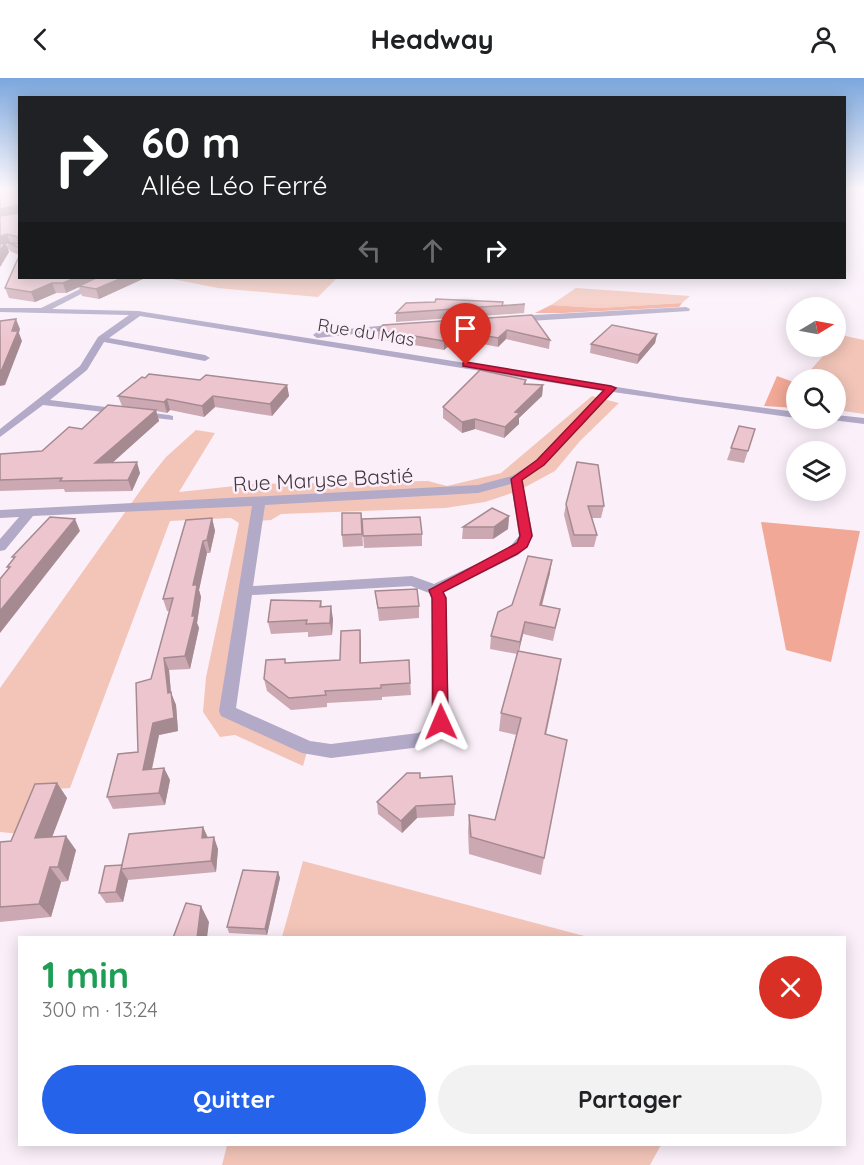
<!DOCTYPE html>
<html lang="fr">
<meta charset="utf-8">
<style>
:root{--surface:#fff;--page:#f2f2f2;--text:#202124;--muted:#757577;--accent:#2563eb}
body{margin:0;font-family:Quicksand,sans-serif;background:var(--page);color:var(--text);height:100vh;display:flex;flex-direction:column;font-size:22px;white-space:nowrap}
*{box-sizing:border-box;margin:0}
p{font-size:20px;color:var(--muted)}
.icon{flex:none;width:33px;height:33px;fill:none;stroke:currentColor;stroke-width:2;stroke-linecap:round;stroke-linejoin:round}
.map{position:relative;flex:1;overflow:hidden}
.panel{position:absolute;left:18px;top:858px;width:828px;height:210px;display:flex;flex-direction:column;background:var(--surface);border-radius:0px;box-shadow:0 3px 15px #0003}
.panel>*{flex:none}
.hud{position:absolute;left:18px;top:18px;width:828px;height:183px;border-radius:0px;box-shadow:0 3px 15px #0003;background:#202124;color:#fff;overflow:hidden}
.needle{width:39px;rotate:80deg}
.fabs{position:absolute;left:786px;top:219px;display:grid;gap:12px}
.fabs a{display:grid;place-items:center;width:60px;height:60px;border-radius:50%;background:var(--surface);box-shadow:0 3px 15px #0003;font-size:30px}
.pin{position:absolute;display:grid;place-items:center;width:51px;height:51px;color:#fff;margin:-62px -26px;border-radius:50% 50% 50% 0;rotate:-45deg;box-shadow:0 0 6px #0007}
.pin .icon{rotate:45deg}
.me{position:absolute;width:66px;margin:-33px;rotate:359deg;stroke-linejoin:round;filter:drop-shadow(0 0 4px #0008)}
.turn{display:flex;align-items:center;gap:21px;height:126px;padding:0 24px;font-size:27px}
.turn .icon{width:78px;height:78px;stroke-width:2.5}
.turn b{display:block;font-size:42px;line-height:51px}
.lanes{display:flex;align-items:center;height:57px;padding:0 24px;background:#0003;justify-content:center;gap:30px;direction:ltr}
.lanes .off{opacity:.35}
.round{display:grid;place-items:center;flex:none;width:63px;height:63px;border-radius:32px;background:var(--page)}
.overview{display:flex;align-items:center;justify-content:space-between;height:102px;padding:0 24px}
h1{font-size:36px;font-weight:700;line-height:45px;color:#1e9e55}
.primary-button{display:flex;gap:12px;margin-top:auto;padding:12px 24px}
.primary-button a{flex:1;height:69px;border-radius:36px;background:var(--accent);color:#fff;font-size:24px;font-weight:700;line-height:69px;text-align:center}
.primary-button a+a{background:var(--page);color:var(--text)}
header{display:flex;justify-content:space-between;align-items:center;height:78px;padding:0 24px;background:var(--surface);font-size:27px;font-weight:700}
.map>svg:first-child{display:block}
.green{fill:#f3c5b9}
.forest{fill:#f1a896}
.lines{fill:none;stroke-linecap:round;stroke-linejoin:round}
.minor{fill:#b2aac7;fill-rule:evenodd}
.wall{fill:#cca9b2}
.shaded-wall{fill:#a68a91}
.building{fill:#edc5cf;stroke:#a68a91;stroke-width:1.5}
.route{fill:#e11d48;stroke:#92132f;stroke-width:1.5}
.labels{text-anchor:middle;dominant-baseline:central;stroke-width:5;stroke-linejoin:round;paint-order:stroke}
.far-street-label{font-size:18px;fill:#443943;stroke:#fbf0fa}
.street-label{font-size:21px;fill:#443943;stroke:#fbf0fa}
</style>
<header><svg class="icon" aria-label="back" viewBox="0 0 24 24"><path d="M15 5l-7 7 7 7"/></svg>Headway<svg class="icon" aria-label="person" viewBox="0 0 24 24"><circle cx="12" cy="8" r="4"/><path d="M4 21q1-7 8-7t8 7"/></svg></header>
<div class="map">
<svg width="864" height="1087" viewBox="0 0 864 1087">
<rect width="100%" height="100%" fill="#fbf0fa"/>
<g class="green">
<path d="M167 200H337L318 219 218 210Z"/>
<path d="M576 210 690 218 682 225 599 230 551 227Z"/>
<path d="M841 257 864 262V336L836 332V302L806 301 807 296 831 269 836 268V263Z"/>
<path d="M592 318 619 325 580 363 555 393 518 413 485 424 445 430 281 436 271 442 257 443 227 633 308 670 303 688 235 657 220 659 203 634 206 599 239 445 231 440 170 443 70 710 56 711 31 757 0 754V610L150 399 166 379 196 352 215 355 179 414 253 406 428 403 447 408 501 395Z"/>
<path d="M303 783 588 859H282Z"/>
<path d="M227 1067V1066L661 1067 650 1087H222Z"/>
</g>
<g class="forest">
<path d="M682 225 679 229 563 235H535L551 227 599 230Z"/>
<path d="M777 298 796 305V330L764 328Z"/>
<path d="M761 444 860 453 831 584 786 572Z"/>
</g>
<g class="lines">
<g class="minor">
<path d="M10 167 20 169V173L10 171 0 174V170Z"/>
<path d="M103 200H112L52 231 138 233 680 319 796 334V340L613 314 545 386 522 402 533 458 527 469 518 477 443 514 446 520 449 644 442 658 421 669 331 680 302 675 221 638 219 633 252 428 33 438 5 472 0 473V461L19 439 0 440V432L478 407 512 398 537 382 604 313 140 238 109 260 205 277 210 280 205 283 104 264 87 292 50 322 169 337 173 338V342L43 327 0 359V351L80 288 98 259 129 237 0 234V230H41ZM511 406 519 458 508 471 434 506 412 498 253 508 265 427 478 415ZM411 508 429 515 432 520 431 644 429 648 418 655 331 666 310 663 236 630 252 517Z"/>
<path d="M686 229 690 231 689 233 514 244 510 241 514 238Z"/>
<path d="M398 246 401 247V251L317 260 313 257 317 254Z"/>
<path d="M836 337 864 340V346L832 342 831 340H836Z"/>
</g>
</g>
<g class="wall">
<path d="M0 112H20V200H145L99 221 82 218 79 209 66 215H56L35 224 9 220 5 210 19 177 10 173 7 166H6L9 174 0 189Z"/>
<path d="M503 224V228L525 226 524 235 396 244V235Z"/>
<path d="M532 237 550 262 549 271 506 261 498 269 457 261 444 272 378 261V252Z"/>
<path d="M657 256 655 265 637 286 590 275 591 266Z"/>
<path d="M145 300 287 307 289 318 272 338 215 329 204 339 170 332 167 335 156 333 159 343 112 384 140 395 132 413 65 414 64 411 0 413V376L42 373 122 328 118 318Z"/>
<path d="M526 302V306L543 307 542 318 519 340V346L504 360 475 351 462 355 443 340V329Z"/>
<path d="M739 348 755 351 744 385 727 382Z"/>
<path d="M566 426 604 428 601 440H592L597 457 594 469H572L564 437Z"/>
<path d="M361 435 363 468 343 469 342 457Z"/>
<path d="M509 438 508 451 493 461H462L463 449Z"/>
<path d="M212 440 215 453 210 475H207L199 512 201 519 197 545 199 550 190 591 169 592 171 615 176 627 178 653 159 657 152 691 164 690 170 702 165 727 113 731 107 719 138 674 151 601 170 533H167L163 521Z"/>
<path d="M362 441 422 456V468L364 470Z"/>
<path d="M550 495 542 528 560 531 553 563 523 556 519 573 558 600 546 657 544 780 541 797 469 776 468 754 469 737 495 742 516 657 499 653 501 635 517 576 490 571 491 558 512 527Z"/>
<path d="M375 513 419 528V540L379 543Z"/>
<path d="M321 523 322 529 333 541 332 557 308 559V554L271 556 268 544Z"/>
<path d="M361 564V585L409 582 411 617 382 619V622L327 625V629L291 632 267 613 264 601 286 585 340 582Z"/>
<path d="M420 700 455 726 454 738 417 740 402 755 378 736 377 724Z"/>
<path d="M57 705 67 720 52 759 76 772 68 803 61 804 51 839 0 844V764L11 763Z"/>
<path d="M203 749 208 760 218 771 216 794 128 802 123 824 106 825 99 815 122 787Z"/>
<path d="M278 794 280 800 267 857 229 855 227 849Z"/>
</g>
<g class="shaded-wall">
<path d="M17 127 20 136 0 140V131Z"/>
<path d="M7 156 10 165 7 164V166H6L9 174 0 189V158Z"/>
<path d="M75 200H99L79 208V209L66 215 63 205Z"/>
<path d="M122 200H145L99 221 96 211Z"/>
<path d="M52 205 56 215 35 224 31 214Z"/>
<path d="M16 241 20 251 19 255 22 263 5 307 0 308V296Z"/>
<path d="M457 252V261L444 272V263Z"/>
<path d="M507 252 506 261 498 269V260Z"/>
<path d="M657 256 655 265 637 286 639 277Z"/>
<path d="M287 307 289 318 272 338 270 326Z"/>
<path d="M543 307 542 318 519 340V346L504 360 505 349 515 334Z"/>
<path d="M213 318 215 329 204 339 202 328Z"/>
<path d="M167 321 170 332 167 335 164 324Z"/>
<path d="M156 332 159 343 100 396 95 385Z"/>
<path d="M475 341V351L462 355V344Z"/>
<path d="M137 384 140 395 132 413 128 402Z"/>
<path d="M509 438 508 451 493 461 494 449Z"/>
<path d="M212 440 215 453 210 475 207 462Z"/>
<path d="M75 441 80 453 0 555V533Z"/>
<path d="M203 463 207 475 199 512 201 519 197 545 199 550 190 591 185 578 192 538 193 507Z"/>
<path d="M552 482 550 495 538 540 540 527Z"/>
<path d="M331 528 333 541 332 557 330 545Z"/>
<path d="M525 544 523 556 518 577 520 564Z"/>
<path d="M360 552 361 564V597L360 585Z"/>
<path d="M164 580 169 592 171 615 176 627 178 653 159 657 149 704 143 692 153 645 168 615Z"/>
<path d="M164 690 170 702 165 727 159 715Z"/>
<path d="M57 705 67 720 46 775 35 760Z"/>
<path d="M416 728 417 740 402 755 401 743Z"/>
<path d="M203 749 208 760H202Z"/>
<path d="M66 758 76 772 68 803 58 789Z"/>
<path d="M214 759 218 771 216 794 211 783Z"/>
<path d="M50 789 61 804 51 839 39 826Z"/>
<path d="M121 791 128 802 123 824 116 814Z"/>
<path d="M278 794 280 800 267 857 265 851Z"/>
<path d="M201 828 209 844 207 860H197Z"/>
</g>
<g class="building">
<path d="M0 112H20V170L7 164 18 166V159L7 156 0 158V138L19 135V130L17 127 0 131Z"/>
<path d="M5 165 0 173V166Z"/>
<path d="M20 176V200H75L63 205H52L31 214 5 210Z"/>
<path d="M96 200H122L96 211 79 208Z"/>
<path d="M436 221 503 224 502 228 525 226 396 235 406 225 435 224Z"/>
<path d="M532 237 550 262 507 252 498 260 457 252 444 263 378 252 383 247Z"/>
<path d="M16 241 12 253H18L0 296V243Z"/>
<path d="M612 247 657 256 639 277 591 266Z"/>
<path d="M480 292 526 302 524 306 543 307 515 334 520 335 505 349 475 341 462 344 443 329Z"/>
<path d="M149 296 200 302 206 297 287 307 270 326 213 318 202 328 167 321 164 324 118 318 142 299 145 300Z"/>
<path d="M108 327 156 332 95 385 137 384 128 402 60 403 62 400 0 402V376L42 373 69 349 82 351Z"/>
<path d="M739 348 755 351 748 373 731 370Z"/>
<path d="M577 384 598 387 604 428H588L597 457H574L566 426Z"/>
<path d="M492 430 509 438 494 449H463Z"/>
<path d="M342 435H361L362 456 342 457Z"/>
<path d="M50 439 75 441 0 533V501L10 489H7L15 479H12Z"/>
<path d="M420 439 422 456 363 458 362 441Z"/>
<path d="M212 440 207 462 203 463 193 507H197L192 538H195L185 578 164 580 168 615 171 614 174 640 153 645 143 692 164 690 159 715 107 719 118 676 138 674 136 605 151 601 173 520 163 521 186 442Z"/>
<path d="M528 478 552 482 540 527 560 531 555 550 525 544 520 564 491 558 498 534 512 527Z"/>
<path d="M417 511 419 528 378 530 375 513Z"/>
<path d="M271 522 321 523 320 529 331 528 330 545 306 546 307 542 268 544Z"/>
<path d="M360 552V585L409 582 410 605 381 607V610L325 613 326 617 289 620 264 601 266 582 285 581V585L340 582 341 553Z"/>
<path d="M518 573 561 581 545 656 567 662 544 780 471 759 469 737 495 742 521 640 501 635Z"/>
<path d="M407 695H420V700L452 698 455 726 416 728 401 743 377 724Z"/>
<path d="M57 705 35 760 66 758 58 789H50L39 826 0 829V764L11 763 35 706Z"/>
<path d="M203 749 202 760 214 759 211 783 121 791 129 756Z"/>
<path d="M122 787 116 814 99 815 105 788Z"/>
<path d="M243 792 278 794 265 851 227 849Z"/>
<path d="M186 825 201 828 197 860H173Z"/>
</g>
<linearGradient id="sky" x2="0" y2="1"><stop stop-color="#7ba7dd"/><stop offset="0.42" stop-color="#fdf8fd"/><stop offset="1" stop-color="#fdf8fd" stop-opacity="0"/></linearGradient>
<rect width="864" height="264" fill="url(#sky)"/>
<path class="route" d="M466 284 611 308 616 310 544 387 522 402 532 458 527 469 517 476 443 514 446 520 448 644 446 648 441 650 435 648 433 644 432 520 429 512 517 465 520 458 511 401 537 382 604 312 463 288V285Z"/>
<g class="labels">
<g class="far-street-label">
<text transform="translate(366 254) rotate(9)">Rue du Mas</text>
</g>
<g class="street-label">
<text transform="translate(323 401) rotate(-3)">Rue Maryse Bastié</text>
</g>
</g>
</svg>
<div class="fabs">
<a><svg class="needle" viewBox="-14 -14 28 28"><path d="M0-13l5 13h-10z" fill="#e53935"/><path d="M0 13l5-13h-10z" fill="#757577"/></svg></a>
<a><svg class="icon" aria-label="search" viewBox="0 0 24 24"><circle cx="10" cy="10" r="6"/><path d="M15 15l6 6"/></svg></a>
<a><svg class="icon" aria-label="layers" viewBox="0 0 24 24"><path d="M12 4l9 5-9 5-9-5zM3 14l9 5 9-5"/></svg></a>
</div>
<div class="pin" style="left:466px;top:287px;background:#d93025"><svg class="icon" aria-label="arrive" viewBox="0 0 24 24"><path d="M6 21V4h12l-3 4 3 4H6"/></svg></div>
<svg class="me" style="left:441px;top:644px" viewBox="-20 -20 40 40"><path d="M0-17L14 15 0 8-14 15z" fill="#e11d48" stroke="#fff" stroke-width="4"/></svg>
<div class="hud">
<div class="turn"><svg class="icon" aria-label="right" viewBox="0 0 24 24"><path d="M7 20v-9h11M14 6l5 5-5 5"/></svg><div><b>60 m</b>Allée Léo Ferré</div></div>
<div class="lanes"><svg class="icon off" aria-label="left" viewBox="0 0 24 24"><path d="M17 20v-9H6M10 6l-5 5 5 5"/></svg><svg class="icon off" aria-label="ahead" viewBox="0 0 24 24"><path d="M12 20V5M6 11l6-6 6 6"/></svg><svg class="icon" aria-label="right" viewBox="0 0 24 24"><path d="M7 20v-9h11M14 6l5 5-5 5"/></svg></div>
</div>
<section class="panel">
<div class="overview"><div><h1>1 min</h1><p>300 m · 13:24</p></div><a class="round" style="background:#d93025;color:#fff"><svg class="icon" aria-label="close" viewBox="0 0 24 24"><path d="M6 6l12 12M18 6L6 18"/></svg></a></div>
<div class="primary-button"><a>Quitter</a><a>Partager</a></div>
</section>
</div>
